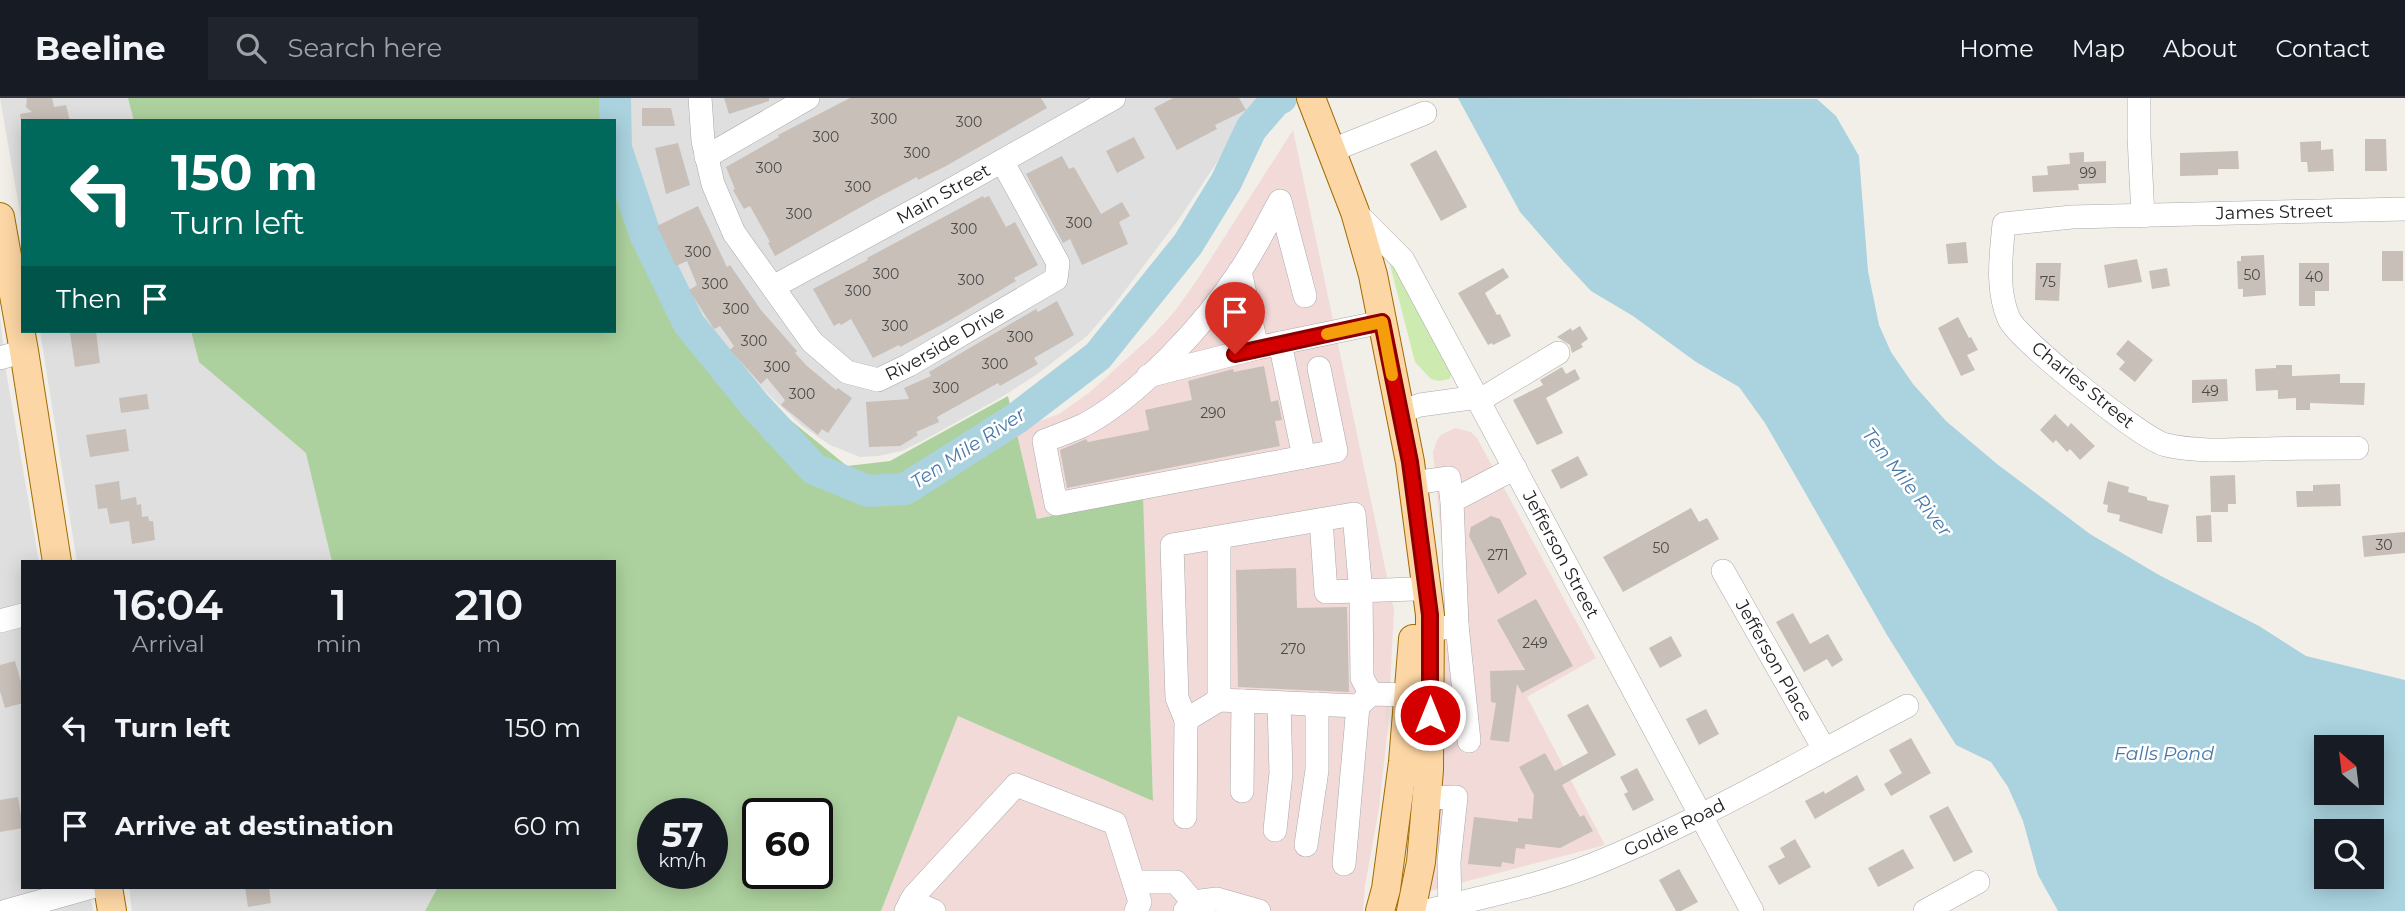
<!DOCTYPE html>
<style>
:root{--surface:#171b24;--page:#20242c;--text:#f1f3f6;--muted:#9ea1a6;--line:#363941}
body{margin:0;font-family:Montserrat,sans-serif;background:var(--page);color:var(--text);height:100vh;display:flex;flex-direction:column;font-size:26px;white-space:nowrap}
*{box-sizing:border-box;margin:0}
p{font-size:23px;color:var(--muted)}
.icon{flex:none;width:38px;height:38px;fill:none;stroke:currentColor;stroke-width:2;stroke-linecap:round;stroke-linejoin:round}
.map{position:relative;flex:1;overflow:hidden}
.drawer{position:absolute;left:21px;top:462px;width:595px;height:329px;display:flex;flex-direction:column;background:var(--surface);border-radius:0px;box-shadow:0 4px 18px #0003}
.drawer>*{flex:none}
.banner{position:absolute;left:21px;top:21px;width:595px;height:214px;border-radius:0px;box-shadow:0 4px 18px #0003;background:#00695c;color:#fff;overflow:hidden}
.needle{width:46px;rotate:332deg}
.buttons{position:absolute;left:2314px;top:637px;display:grid;gap:14px}
.buttons a{display:grid;place-items:center;width:70px;height:70px;border-radius:0px;background:var(--surface);box-shadow:0 4px 18px #0003;font-size:35px}
.speed{position:absolute;left:637px;top:700px;display:flex;gap:14px;font-size:35px;font-weight:700;text-align:center}
.speed>*{display:grid;place-content:center;width:91px;height:91px;border-radius:50%;background:var(--surface);box-shadow:0 4px 18px #0003;line-height:1}
.speed small{font-size:18px;font-weight:400}
.speed .limit{border:4px solid #111;border-radius:10px;background:#fff;color:#111}
.pin{position:absolute;display:grid;place-items:center;width:60px;height:60px;color:#fff;margin:-72px -30px;border-radius:50% 50% 50% 0;rotate:-45deg;box-shadow:0 0 7px #0007}
.pin .icon{rotate:45deg}
.me{position:absolute;width:77px;margin:-38px;rotate:0deg;stroke-linejoin:round;filter:drop-shadow(0 0 5px #0008)}
.turn{display:flex;align-items:center;gap:24px;height:147px;padding:0 35px;font-size:32px}
.turn .icon{width:91px;height:91px;stroke-width:2.5}
.turn b{display:block;font-size:49px;line-height:60px}
.then{display:flex;align-items:center;height:66px;padding:0 35px;background:#0003;gap:14px;font-size:26px}
.eta{display:flex;justify-content:space-evenly;align-items:center;height:119px;text-align:center}
.eta b{font-size:42px;font-weight:600;line-height:49px}
ul{padding:0;list-style:none}
li{display:flex;align-items:center;gap:21px;height:98px;padding:0 35px}
li div{flex:1}
li b{display:block;font-size:26px}
li em{font-style:normal}
header{display:flex;align-items:center;gap:42px;box-sizing:border-box;height:98px;padding:0 35px;background:var(--surface);border-bottom:2px solid var(--line)}
header strong{font-size:33px}
nav{display:flex;gap:38px;margin-inline-start:auto;font-size:24px}
.search{width:490px;height:63px;background:var(--page);display:flex;align-items:center;gap:18px;box-sizing:border-box;padding:0 24px;border-radius:0px;color:var(--muted);font-size:26px}
.map>svg:first-child{display:block}
.residential{fill:#e0dfdf}
.commercial{fill:#f2dad9}
.grass{fill:#cdebb0}
.forest{fill:#add19e;fill-rule:evenodd}
.water{fill:#aad3df;fill-rule:evenodd}
.lines{fill:none;stroke-linecap:round;stroke-linejoin:round}
.river{stroke:#aad3df;stroke-width:32}
.building{fill:#c7bfb8}
.minor-casing{stroke:#a9a9a9;stroke-width:24}
.major-casing{stroke:#a06b00;stroke-width:30}
.minor{stroke:#fff;stroke-width:23}
.major{stroke:#fcd6a4;stroke-width:28}
.route-casing{stroke:#8a0000;stroke-width:18}
.route{stroke:#d40000;stroke-width:12}
.slow{stroke:#f59e0b;stroke-width:12}
.labels{text-anchor:middle;dominant-baseline:central;stroke-width:5;stroke-linejoin:round;paint-order:stroke}
.number-label{font-size:14px;fill:#4b4948}
.street-label{font-size:18px;fill:#222;stroke:#fff}
.water-label{font-size:19px;font-style:italic;fill:#4a7aab;stroke:#fff}
</style>
<header>
<strong>Beeline</strong>
<div class="search"><svg class="icon" aria-label="search" viewBox="0 0 24 24"><circle cx="10" cy="10" r="6"/><path d="M15 15l6 6"/></svg>Search here</div>
<nav><a>Home</a><a>Map</a><a>About</a><a>Contact</a></nav>
</header>
<div class="map">
<svg width="2405" height="813" viewBox="0 0 2405 813">
<rect width="100%" height="100%" fill="#f2efe9"/>
<g class="residential">
<path d="M0 0H611L610 23H23V132Z"/>
<path d="M625 0H1260L1179 121 1114 207 1087 238 1036 277 1000 300 924 342 902 353 878 358 860 359 830 347 802 328 772 300 735 262 693 205 649 116 635 77 624 36Z"/>
<path d="M0 219 6 273 39 464H23V789H89L93 813H0Z"/>
<path d="M40 233H614L634 307 307 355 332 464H77Z"/>
<path d="M653 716V775L667 813H132L129 789H614Z"/>
</g>
<g class="commercial">
<path d="M1293 32 1394 512 1388 629 1379 710 1365 788 1363 813H881L958 618 1153 702 1142 399 1037 421 1016 332 1059 316 1090 294 1155 235 1175 213 1199 179Z"/>
<path d="M1455 330 1471 334 1477 340 1596 560 1527 599 1605 747 1426 794 1441 670 1445 604V477L1433 354 1437 342 1441 337Z"/>
</g>
<path class="grass" d="M1391 156 1451 276 1450 281 1439 283 1431 281 1415 264 1388 159Z"/>
<path class="forest" d="M128 0H625L623 33 683 199 763 300 847 368 890 363 1008 298 1037 421 1143 398 1153 703 958 618 881 813H425L438 789H614V464H332L306 355 199 264 191 233H614V23H134ZM653 716H712V775H653ZM758 716H817V775H758Z"/>
<path class="water" d="M1458 0 1817 1 1836 18 1859 58 1868 173 1879 227 1891 254 1913 286 1946 323 1997 366 2090 436 2159 477 2259 528 2306 558 2405 582V813H2058L2038 777 2023 723 2008 689 1991 664 1956 647 1887 537 1765 325 1739 289 1696 264 1633 218 1591 193 1563 163 1520 114ZM2326 649H2371V695H2326ZM2326 733H2371V779H2326Z"/>
<g class="lines">
<path class="river" d="M615 0 616 50 645 136 689 226 755 307 814 371 868 393 905 391 1017 320 1098 258 1188 146 1226 84 1251 31 1275 3 1281 0"/>
</g>
<g class="building">
<path d="M27 0H52L54 9 66 7 70 23H21L20 16 32 14 26 9Z"/>
<path d="M724 0H769V3L729 16Z"/>
<path d="M850 0H1041L1047 10 946 68 918 82 917 79 875 101 775 158 768 145 770 144 750 108 744 111 733 92 735 91 726 69 779 39 778 37Z"/>
<path d="M1173 0H1239L1246 12 1215 27 1217 31 1177 52 1154 10Z"/>
<path d="M642 10H671L675 28H642Z"/>
<path d="M1134 39 1145 60 1117 75 1106 53Z"/>
<path d="M2365 41H2386L2387 73H2365Z"/>
<path d="M2321 43V52L2333 51 2334 73 2308 74 2307 64H2301L2300 44Z"/>
<path d="M678 45 690 87 666 96 655 50Z"/>
<path d="M1436 52 1467 109 1441 123 1410 66Z"/>
<path d="M2238 53 2239 71H2218V77L2180 78V55Z"/>
<path d="M2084 54V64L2106 63V85L2078 86 2079 92 2033 94 2032 78 2048 77 2047 68 2070 66 2069 55Z"/>
<path d="M1062 58 1069 71 1074 69 1101 116 1122 104 1130 118 1119 124 1128 146 1082 167 1070 141 1063 145 1026 76Z"/>
<path d="M983 98 984 100 989 98 1006 129 1015 124 1038 167 1014 180 1016 183 945 225 900 249 899 247 873 260 851 221 841 227 839 225 834 228 813 191 868 162 867 160Z"/>
<path d="M698 108 727 169 730 167 761 212 797 253 795 255 807 268 836 292 838 290 852 300 828 335 822 331 818 337 781 307 785 302 767 280 761 286 730 252 734 248 720 228 714 231 689 192 697 187 687 163 676 168 657 128Z"/>
<path d="M1966 144 1968 165 1948 166 1946 146Z"/>
<rect x="2382" y="153" width="21" height="30"/>
<path d="M2264 157 2266 197 2243 199V191H2238L2237 163H2241V158Z"/>
<path d="M2137 161 2142 184 2108 190 2104 167Z"/>
<path d="M2036 165H2061L2059 203 2035 202Z"/>
<path d="M2299 165H2329V193H2315V208H2299Z"/>
<path d="M1503 170 1509 179 1485 195 1497 217 1500 216 1511 238 1493 247 1492 245 1488 247 1458 195Z"/>
<path d="M2167 170 2170 188 2152 191 2149 173Z"/>
<path d="M1057 203 1074 237 1034 260 1038 266 1000 288 998 285 937 319 939 324 916 334 918 337 900 348 869 349 866 304 909 301 904 290 931 278 929 274 1036 211 1038 214Z"/>
<path d="M1958 219 1969 240 1971 239 1978 252 1967 257 1975 272 1961 278 1938 230Z"/>
<path d="M1580 228 1588 241 1581 246 1583 249 1572 255 1570 247 1557 239 1571 230 1572 233Z"/>
<path d="M84 233H96L100 265 75 269 70 235Z"/>
<path d="M2128 242 2153 262 2135 284 2119 271 2125 264 2116 256Z"/>
<path d="M2276 267H2292V278L2340 276V285H2365L2364 307 2310 305V312H2296V300L2278 301V292L2256 293 2255 271 2276 270Z"/>
<path d="M1264 268 1271 304 1278 302 1282 322 1275 323 1280 348 1067 390 1060 352 1086 341 1088 344 1149 332 1145 312 1192 302 1188 283 1233 271 1234 274Z"/>
<path d="M1562 269 1566 276 1575 271 1580 281 1546 300 1563 335 1537 347 1513 302 1543 287 1540 282Z"/>
<path d="M2227 281 2228 303 2192 305V282Z"/>
<path d="M147 296 149 311 121 315 119 300Z"/>
<path d="M2055 316 2068 329 2071 325 2095 348 2080 362 2070 351 2067 354 2056 342 2053 345 2040 332Z"/>
<path d="M126 331 129 353 90 359 86 337Z"/>
<path d="M1578 358 1588 377 1561 391 1551 372Z"/>
<path d="M2235 377 2236 406H2228V414H2211L2210 378Z"/>
<path d="M119 383 121 402 136 399 137 407 141 406 142 419 148 418 149 423H153L155 442 132 446 129 423 110 426 107 410 98 411 95 387Z"/>
<path d="M2108 383 2129 389 2128 394 2147 399V402L2169 407 2162 436 2119 423 2120 417 2107 414 2108 407 2103 406Z"/>
<path d="M2340 386 2341 408 2297 409 2296 393H2313V387Z"/>
<path d="M1691 410 1699 424 1707 420 1719 441 1623 494 1603 459Z"/>
<path d="M2211 417 2212 444H2197L2196 418Z"/>
<path d="M1491 418 1500 421 1527 476 1498 496 1469 438 1471 429Z"/>
<path d="M2405 434V455L2364 459 2362 438Z"/>
<path d="M1296 470 1297 510 1347 509 1349 594 1238 589 1236 472Z"/>
<path d="M1536 501 1573 568 1522 595 1517 586 1509 644 1490 642 1496 605 1491 604 1490 573 1525 572 1497 522Z"/>
<path d="M1793 515 1810 546 1828 536 1843 562 1832 569 1827 561 1804 574 1776 524Z"/>
<path d="M1671 538 1682 558 1660 570 1649 550Z"/>
<path d="M15 563 23 591V605L5 610 0 593V567Z"/>
<path d="M1588 606 1616 657 1562 687 1580 719 1584 717 1593 733 1560 750 1525 746V751L1516 750 1514 766 1502 764 1501 769 1468 766 1474 719 1518 724V720L1532 721 1534 697 1519 669 1545 655 1555 673 1588 655 1567 617Z"/>
<path d="M1706 611 1719 636 1699 647 1686 621Z"/>
<path d="M1911 640 1931 675 1891 698 1884 686 1902 675 1889 652Z"/>
<path d="M1637 670 1654 702 1633 713 1624 696 1628 694 1620 679Z"/>
<path d="M1857 677 1865 692 1815 721 1805 703 1824 693 1825 696Z"/>
<path d="M18 699 23 730 0 734V702Z"/>
<path d="M1948 708 1973 754 1954 764 1929 718Z"/>
<path d="M1795 741 1811 769 1779 787 1768 768 1785 759 1780 750Z"/>
<path d="M1903 751 1914 770 1878 789 1868 770Z"/>
<path d="M1679 771 1698 804 1681 813H1676L1659 782Z"/>
<path d="M245 789H269L271 805 248 809Z"/>
</g>
<g class="lines">
<g class="minor-casing">
<g id="minor">
<path id="s1" d="M700 0 703 43 713 86 734 135 812 244 847 274 878 282 909 267 1056 181 1058 165 1002 63"/>
<path d="M2139 0V39L2143 118"/>
<path d="M1330 53 1425 15"/>
<path d="M706 59 808 0"/>
<path id="s2" d="M1355 114 1403 162 1752 813"/>
<path d="M1240 173 1257 250 1382 224"/>
<path id="s3" d="M773 189 924 107 1114 0"/>
<path d="M1280 245 1304 359 1056 406 1044 343C1057 338 1071 333 1084 327 1139 298 1206 225 1240 173 1255 151 1267 126 1280 103L1305 198"/>
<path d="M0 260 24 253"/>
<path d="M1148 278 1257 250"/>
<path d="M1480 302 1558 255"/>
<path d="M1400 314 1420 307 1478 299"/>
<path id="s4" d="M2357 350C2325 350 2293 350 2261 351 2229 352 2197 354 2166 347 2143 342 2019 242 2009 221 1996 192 2001 157 2004 126L2072 119 2405 111"/>
<path d="M1304 359 1336 353 1319 270"/>
<path d="M1412 385 1449 380 1452 403"/>
<path d="M1321 422 1326 494 1414 491"/>
<path id="s5" d="M1723 473 1824 651"/>
<path d="M0 523 23 517"/>
<path d="M1457 527 1452 403 1515 370"/>
<path d="M1443 530 1457 527 1469 643"/>
<path d="M1219 602V440"/>
<path d="M1186 622 1219 602 1358 608 1371 596 1409 597"/>
<path d="M1242 693 1243 603"/>
<path d="M1427 700 1456 699 1449 763 1450 813"/>
<path d="M1185 719 1186 622 1177 600 1172 447 1354 416 1361 495 1362 580 1371 596"/>
<path d="M1275 732 1281 675 1279 605"/>
<path d="M1306 747 1317 672V606"/>
<path d="M1344 766 1358 608"/>
<path d="M1134 784H1176L1193 804"/>
<path d="M911 803 934 813"/>
<path d="M6 813 92 789"/>
<path d="M906 813 914 798 1016 687 1115 725 1140 804 1136 813"/>
<path d="M1185 813 1193 804 1217 801 1259 813"/>
<path id="s6" d="M1427 813C1481 799 1539 788 1592 767 1701 723 1803 662 1907 608"/>
<path d="M1925 813 1978 784"/>
</g>
</g>
<g class="major-casing">
<g id="major">
<path d="M1311 0 1355 114 1373 177 1410 364 1430 517 1429 672 1421 764 1411 813"/>
<path d="M0 119 24 253 57 464"/>
<path d="M108 789 112 813"/>
<path d="M1380 813 1386 791 1403 664 1413 541"/>
</g>
</g>
<use href="#minor" class="minor"/>
<use href="#major" class="major"/>
</g>
<g class="lines">
<g class="route-casing">
<path id="route" d="M1235 256 1382 224 1410 364 1430 517V617"/>
</g>
<use href="#route" class="route"/>
<path class="slow" d="M1327 236 1382 224 1392 277"/>
</g>
<g class="labels">
<g class="number-label">
<text x="884" y="21">300</text>
<text x="969" y="24">300</text>
<text x="826" y="39">300</text>
<text x="917" y="55">300</text>
<text x="769" y="70">300</text>
<text x="2088" y="75">99</text>
<text x="858" y="89">300</text>
<text x="799" y="116">300</text>
<text x="1079" y="125">300</text>
<text x="964" y="131">300</text>
<text x="698" y="154">300</text>
<text x="886" y="176">300</text>
<text x="2252" y="177">50</text>
<text x="2314" y="179">40</text>
<text x="971" y="182">300</text>
<text x="2048" y="184">75</text>
<text x="715" y="186">300</text>
<text x="858" y="193">300</text>
<text x="736" y="211">300</text>
<text x="895" y="228">300</text>
<text x="1020" y="239">300</text>
<text x="754" y="243">300</text>
<text x="995" y="266">300</text>
<text x="777" y="269">300</text>
<text x="946" y="290">300</text>
<text x="2210" y="293">49</text>
<text x="802" y="296">300</text>
<text x="1213" y="315">290</text>
<text x="2384" y="447">30</text>
<text x="1661" y="450">50</text>
<text x="1498" y="457">271</text>
<text x="1535" y="545">249</text>
<text x="1293" y="551">270</text>
</g>
<g class="street-label">
<text stroke="none"><textPath href="#s3" startOffset="194">Main Street</textPath></text>
<text stroke="none"><textPath href="#s4" startOffset="761">James Street</textPath></text>
<text stroke="none"><textPath href="#s1" startOffset="429">Riverside Drive</textPath></text>
<text transform="translate(2083 287) rotate(39)">Charles Street</text>
<text stroke="none"><textPath href="#s2" startOffset="402">Jefferson Street</textPath></text>
<text stroke="none"><textPath href="#s5" startOffset="103">Jefferson Place</textPath></text>
<text stroke="none"><textPath href="#s6" startOffset="262">Goldie Road</textPath></text>
</g>
<g class="water-label">
<text transform="translate(968 350) rotate(-33)">Ten Mile River</text>
<text transform="translate(1907 384) rotate(52)">Ten Mile River</text>
<text x="2164" y="655">Falls Pond</text>
</g>
</g>
</svg>
<div class="buttons">
<a><svg class="needle" viewBox="-14 -14 28 28"><path d="M0-13l5 13h-10z" fill="#e53935"/><path d="M0 13l5-13h-10z" fill="#9ea1a6"/></svg></a>
<a><svg class="icon" aria-label="search" viewBox="0 0 24 24"><circle cx="10" cy="10" r="6"/><path d="M15 15l6 6"/></svg></a>
</div>
<div class="speed"><div>57<small>km/h</small></div><div class="limit">60</div></div>
<div class="pin" style="left:1235px;top:256px;background:#d93025"><svg class="icon" aria-label="arrive" viewBox="0 0 24 24"><path d="M6 21V4h12l-3 4 3 4H6"/></svg></div>
<svg class="me" style="left:1430px;top:617px" viewBox="-20 -20 40 40"><circle r="17" fill="#d40000" stroke="#fff" stroke-width="3"/><path d="M0-11L8 9 0 5-8 9z" fill="#fff"/></svg>
<div class="banner">
<div class="turn"><svg class="icon" aria-label="left" viewBox="0 0 24 24"><path d="M17 20v-9H6M10 6l-5 5 5 5"/></svg><div><b>150 m</b>Turn left</div></div>
<div class="then">Then<svg class="icon" aria-label="arrive" viewBox="0 0 24 24"><path d="M6 21V4h12l-3 4 3 4H6"/></svg></div>
</div>
<section class="drawer">
<div class="eta">
<div><b>16:04</b><p>Arrival</p></div>
<div><b>1</b><p>min</p></div>
<div><b>210</b><p>m</p></div>
</div>
<ul>
<li><svg class="icon" aria-label="left" viewBox="0 0 24 24"><path d="M17 20v-9H6M10 6l-5 5 5 5"/></svg><div><b>Turn left</b></div><em>150 m</em></li>
<li><svg class="icon" aria-label="arrive" viewBox="0 0 24 24"><path d="M6 21V4h12l-3 4 3 4H6"/></svg><div><b>Arrive at destination</b></div><em>60 m</em></li>
</ul>
</section>
</div>
